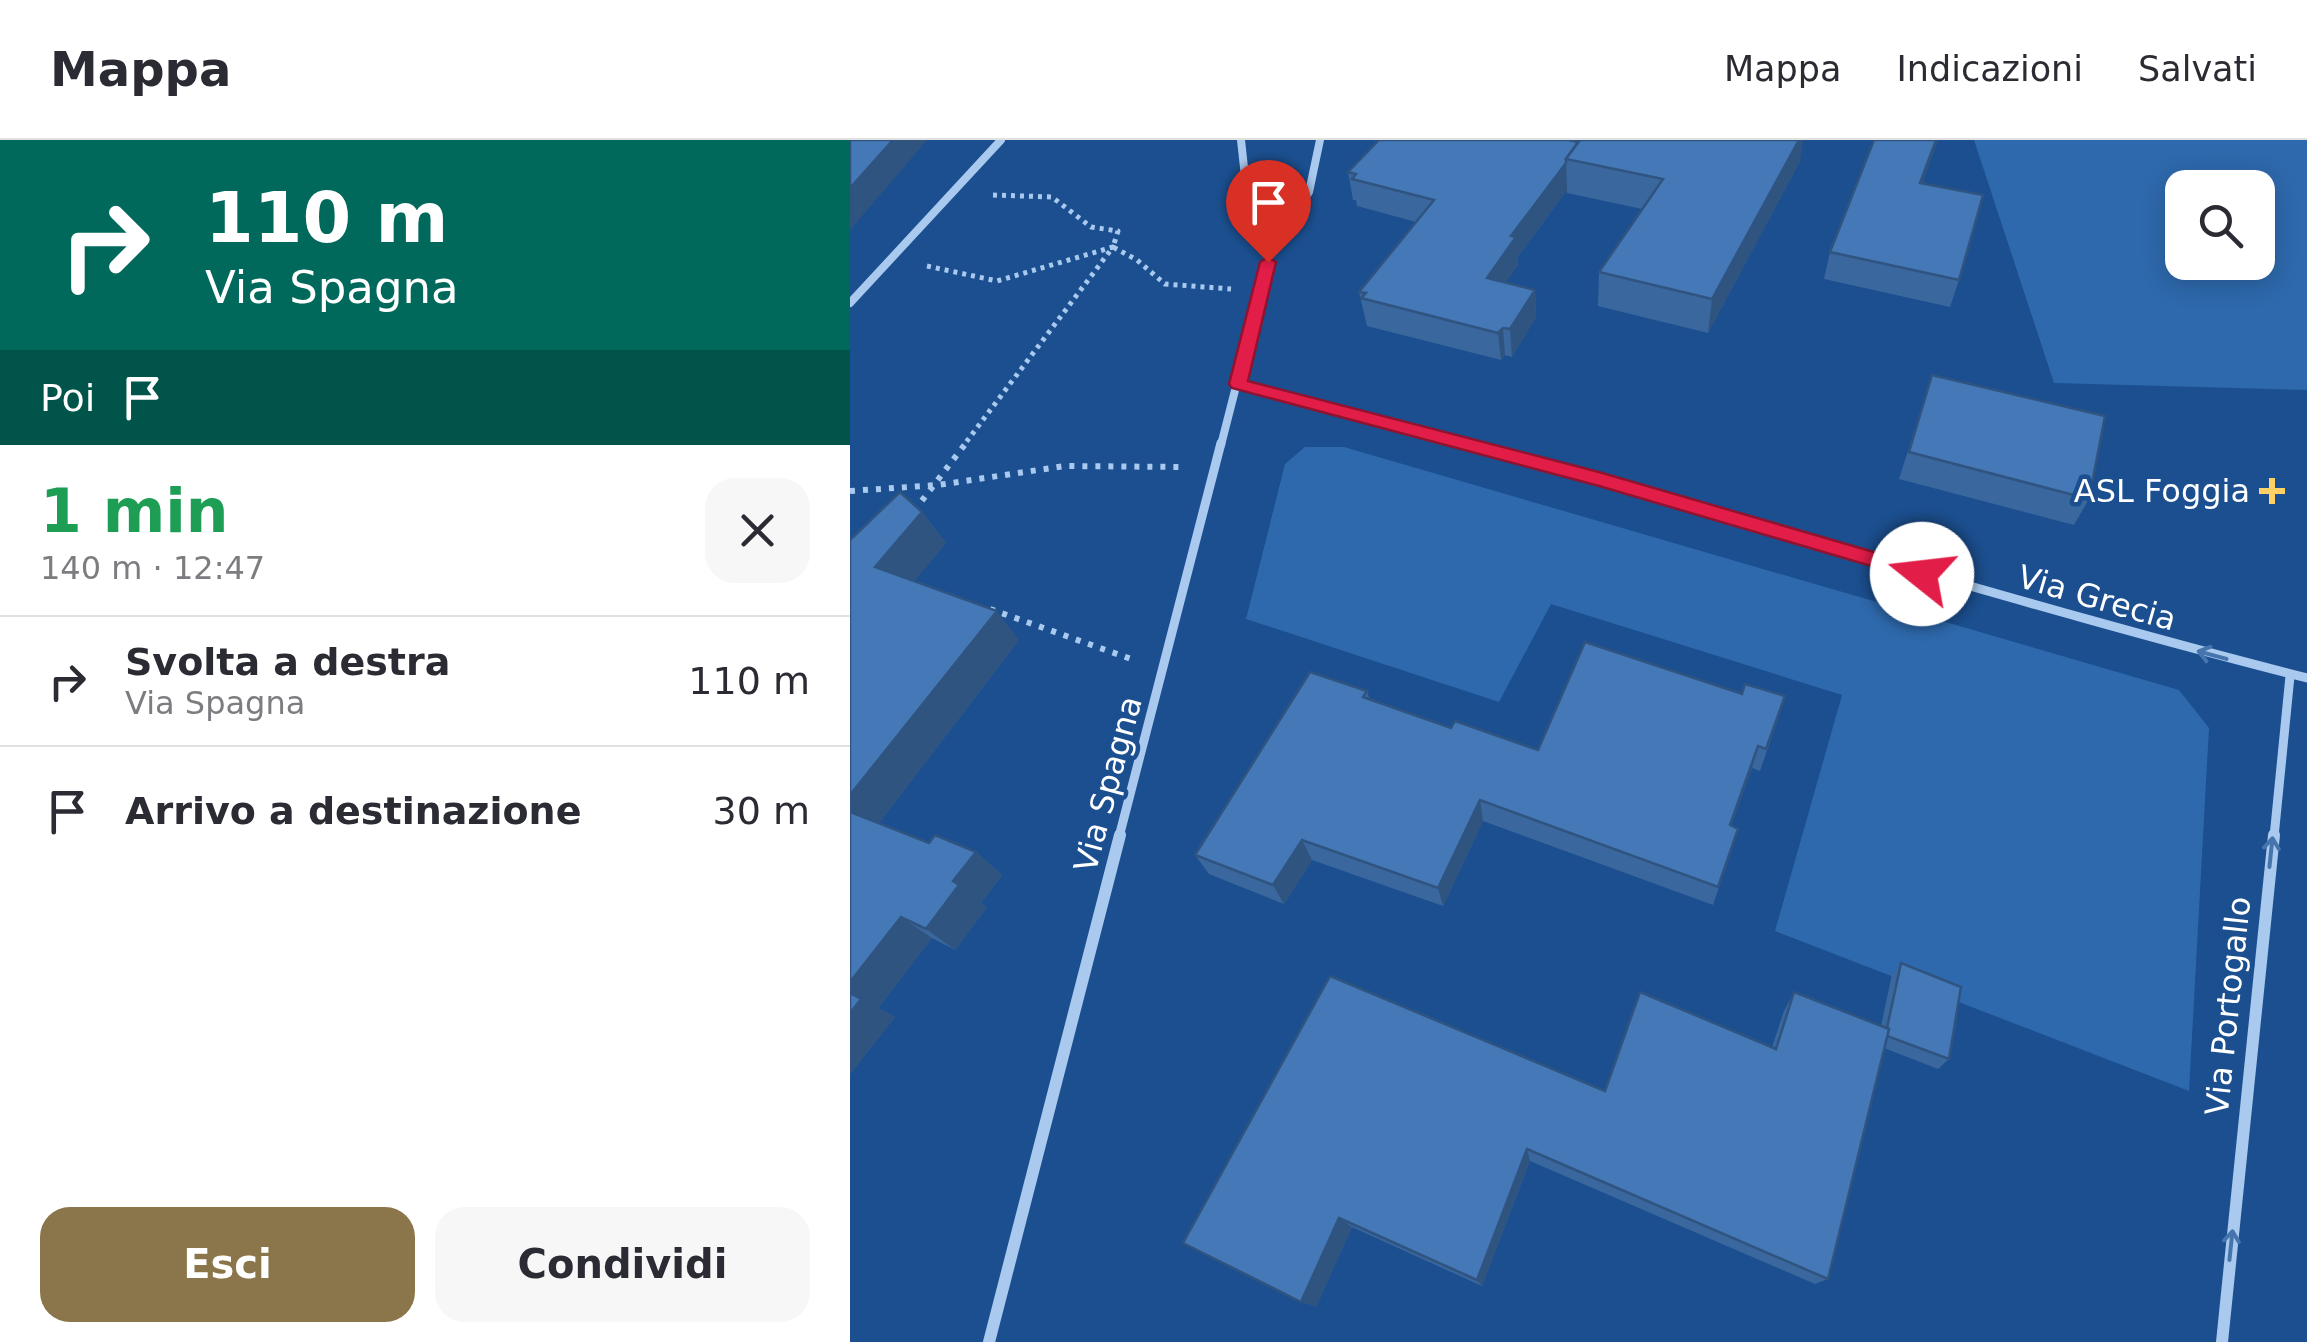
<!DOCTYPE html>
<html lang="it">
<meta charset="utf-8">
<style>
:root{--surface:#fff;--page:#f7f7f7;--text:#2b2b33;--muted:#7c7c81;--line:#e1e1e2;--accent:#8a764a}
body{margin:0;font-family:"DejaVu Sans",sans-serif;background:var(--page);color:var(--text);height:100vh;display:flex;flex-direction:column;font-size:38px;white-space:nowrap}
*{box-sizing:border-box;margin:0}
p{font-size:32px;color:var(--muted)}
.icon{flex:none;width:55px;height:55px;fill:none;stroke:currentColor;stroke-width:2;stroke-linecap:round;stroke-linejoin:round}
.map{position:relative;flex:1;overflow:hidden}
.side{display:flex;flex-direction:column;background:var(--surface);width:850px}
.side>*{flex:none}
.hud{background:#00695c;color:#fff;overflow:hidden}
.tools{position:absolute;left:1315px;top:30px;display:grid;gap:20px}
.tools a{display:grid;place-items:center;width:110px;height:110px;border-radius:20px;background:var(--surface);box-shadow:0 5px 25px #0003;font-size:50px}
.pin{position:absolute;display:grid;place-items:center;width:85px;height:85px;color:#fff;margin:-102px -42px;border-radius:50% 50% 50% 0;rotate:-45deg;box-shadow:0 0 10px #0007}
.pin .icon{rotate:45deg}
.me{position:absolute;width:110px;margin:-55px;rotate:286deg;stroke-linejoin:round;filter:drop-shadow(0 0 8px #0008)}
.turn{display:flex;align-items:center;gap:35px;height:210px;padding:0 40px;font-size:45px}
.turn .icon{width:130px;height:130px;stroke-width:2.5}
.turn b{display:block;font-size:70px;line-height:85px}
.then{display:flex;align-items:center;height:95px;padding:0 40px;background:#0003;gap:20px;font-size:38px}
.round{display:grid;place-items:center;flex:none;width:105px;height:105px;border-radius:30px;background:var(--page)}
.summary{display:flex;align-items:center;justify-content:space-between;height:170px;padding:0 40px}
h1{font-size:60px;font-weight:600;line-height:75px;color:#1e9e55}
.cta{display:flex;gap:20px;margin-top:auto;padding:20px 40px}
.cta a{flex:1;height:115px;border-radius:30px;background:var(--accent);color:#fff;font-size:40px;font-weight:600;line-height:115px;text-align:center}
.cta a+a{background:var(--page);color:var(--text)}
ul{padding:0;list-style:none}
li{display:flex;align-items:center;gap:30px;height:130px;padding:0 40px;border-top:2px solid var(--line)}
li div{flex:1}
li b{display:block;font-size:38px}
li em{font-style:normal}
header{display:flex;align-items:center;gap:60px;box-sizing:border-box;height:140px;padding:0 50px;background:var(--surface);border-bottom:2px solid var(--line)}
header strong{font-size:48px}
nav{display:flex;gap:55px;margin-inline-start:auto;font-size:35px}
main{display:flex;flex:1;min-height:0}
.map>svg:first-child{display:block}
.green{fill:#2e69ad;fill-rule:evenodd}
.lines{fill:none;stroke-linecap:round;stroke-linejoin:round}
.path-far1{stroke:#a9c9ee;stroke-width:5;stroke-dasharray:4 5;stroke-linecap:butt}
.path{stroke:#a9c9ee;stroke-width:6;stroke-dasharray:5 8;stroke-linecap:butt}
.minor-far2{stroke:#a9c9ee;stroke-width:8}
.minor-far1{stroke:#a9c9ee;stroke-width:9}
.minor{stroke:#a9c9ee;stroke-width:12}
.wall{fill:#3a679d}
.shaded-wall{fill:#305480}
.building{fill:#4478b7;stroke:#305480;stroke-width:2.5}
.oneway{stroke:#4674ac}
.route{fill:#e11d48;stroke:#92132f;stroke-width:2.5}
.poi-dot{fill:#ffd166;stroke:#1b4f8f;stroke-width:4}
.labels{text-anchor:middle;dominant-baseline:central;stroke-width:9;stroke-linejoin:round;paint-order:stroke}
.poi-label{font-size:32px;fill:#fff;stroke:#1b4f8f;text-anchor:end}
.street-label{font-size:32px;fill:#fff;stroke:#1b4f8f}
</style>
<header>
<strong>Mappa</strong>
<nav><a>Mappa</a><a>Indicazioni</a><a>Salvati</a></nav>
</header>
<main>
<section class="side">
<div class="hud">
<div class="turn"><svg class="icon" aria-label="right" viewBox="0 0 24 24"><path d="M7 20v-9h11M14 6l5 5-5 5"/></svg><div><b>110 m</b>Via Spagna</div></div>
<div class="then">Poi<svg class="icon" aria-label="arrive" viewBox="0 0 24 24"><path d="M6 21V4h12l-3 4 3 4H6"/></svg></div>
</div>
<div class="summary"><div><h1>1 min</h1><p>140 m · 12:47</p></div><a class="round"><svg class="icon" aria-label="close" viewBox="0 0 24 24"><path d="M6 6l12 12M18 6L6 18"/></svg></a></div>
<ul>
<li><svg class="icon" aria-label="right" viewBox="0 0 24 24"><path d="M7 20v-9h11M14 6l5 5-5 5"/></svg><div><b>Svolta a destra</b><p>Via Spagna</p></div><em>110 m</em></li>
<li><svg class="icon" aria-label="arrive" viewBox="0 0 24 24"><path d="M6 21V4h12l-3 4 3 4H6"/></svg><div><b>Arrivo a destinazione</b></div><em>30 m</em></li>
</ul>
<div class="cta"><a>Esci</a><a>Condividi</a></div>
</section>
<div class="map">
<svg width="1457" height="1202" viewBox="0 0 1457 1202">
<rect width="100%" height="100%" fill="#1b4f8f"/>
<g class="green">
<path d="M1124 0H1457V250L1204 243ZM1332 48H1408V122H1332Z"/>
<path d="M455 307H494L1329 550 1359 588 1339 951 925 791 992 555 701 464 649 562 396 479 435 324Z"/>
</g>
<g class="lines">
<g class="path-far1">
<path d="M143 55 202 57 241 87 268 91 263 107 287 120 315 144 381 149"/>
<path d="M77 126 147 141 263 107 114 305"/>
</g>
<g class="path">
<path d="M0 351 88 345 215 326 332 327"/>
<path d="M64 371 116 303"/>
<path d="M140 469 284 520"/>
</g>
<g class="minor-far2">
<path d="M391 0 398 64 424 98"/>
<path d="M0 163 151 0"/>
<path d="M388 244 620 305"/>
<path d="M371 305 424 98 459 52 470 0"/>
</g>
<g class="minor-far1">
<path d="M610 303C894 377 1173 466 1457 538"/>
<path d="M269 697 371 303"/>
<path d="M1424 697 1440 536"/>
</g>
<g class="minor">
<path d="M139 1202 270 695"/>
<path d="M1372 1202 1424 695"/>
</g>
</g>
<g class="wall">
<path d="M1024 0H1088L1072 43 1109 140 1100 167 974 139 980 112Z"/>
<path d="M728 2 950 21 858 193 748 166 749 132 792 69 717 53V50L667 118 668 125 655 143 685 150 686 177 662 217 655 215 651 220 517 186 509 152 566 82 507 66 506 60H503L498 32Z"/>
<path d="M1082 235 1239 359 1224 385 1049 339Z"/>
<path d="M72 372 96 403 64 441 169 500 29 683 79 703 126 712 152 735 131 763 137 767 105 810 82 798 28 868 45 877 0 934V400Z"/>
<path d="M517 551 520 560 601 588 688 610 928 579 910 631 902 628 881 686 882 709 863 765 633 681 593 766 462 720 434 764 359 734 345 715Z"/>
<path d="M1051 823 1099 919 1088 929 1034 908 978 1139 965 1144 680 1021 632 1146 502 1087 466 1167 333 1103 755 951 922 907 934 871 944 852 1031 886 1042 834Z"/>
</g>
<g class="shaded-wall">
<path d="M43 0H77L0 90V48Z"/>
<path d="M949 0H953L950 21 858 193 862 159Z"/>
<path d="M1086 0H1088L1063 70 1070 43Z"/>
<path d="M716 23 717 50 667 118 668 125 640 166 637 138 661 96Z"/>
<path d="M685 150 686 177 662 217 660 189Z"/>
<path d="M653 188 655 215 651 220 648 193Z"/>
<path d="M72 372 96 403 51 457 25 427Z"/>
<path d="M147 471 169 500 22 692 0 676V655Z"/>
<path d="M908 606 902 628 874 705 880 685Z"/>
<path d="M630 660 633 681 593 766 588 748Z"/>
<path d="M452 700 462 720 434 764 423 745Z"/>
<path d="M126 712 152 735 131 763 137 767 105 810 76 789 103 741Z"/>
<path d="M51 777 82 798 28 868 45 877 0 934V842Z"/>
<path d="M677 1009 680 1021 632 1146 627 1140Z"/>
<path d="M489 1078 502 1087 466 1167 451 1162Z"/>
</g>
<g class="building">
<path d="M0 0H43L0 48Z"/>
<path d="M529 0H718L728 2 716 19V23L661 96 666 97 637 138 685 150 660 189 653 188 648 193 511 158 516 153 509 152 584 60 502 39 506 34 498 32Z"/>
<path d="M730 0H949L862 159 749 132 813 39 716 19Z"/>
<path d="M1024 0H1086L1070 43 1133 55 1109 140 980 112Z"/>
<path d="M1082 235 1255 276 1239 359 1059 312Z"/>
<path d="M50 352 72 372 25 427 147 471 0 655V400Z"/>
<path d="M735 502 892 554 895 544 935 556 916 609 908 606 880 685 888 689 868 747 630 660 588 748 452 700 423 745 345 715 460 532 517 551 513 557 601 588 605 581 688 610Z"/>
<path d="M0 672 79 703 85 695 126 712 103 741 109 745 76 789 51 777 0 842Z"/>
<path d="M1051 823 1111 847 1099 919 1037 896 1039 889 1037 888Z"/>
<path d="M480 836 755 951 790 852 926 909 944 852 1039 889 978 1139 677 1009 627 1140 489 1078 451 1162 333 1103Z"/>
<path d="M0 853 11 859 0 873Z"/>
</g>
<defs><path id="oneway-shaft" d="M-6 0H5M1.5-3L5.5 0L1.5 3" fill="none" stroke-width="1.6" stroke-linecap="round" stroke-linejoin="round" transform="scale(2.5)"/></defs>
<g class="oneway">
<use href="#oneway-shaft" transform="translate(1362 515) rotate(-165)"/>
<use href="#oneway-shaft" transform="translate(1421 712) rotate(-84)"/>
<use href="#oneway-shaft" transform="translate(1381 1105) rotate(-84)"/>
</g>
<path class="route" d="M418 117 426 122 398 241 749 332 1072 426 1082 434 1072 441 749 346 382 248 379 244 410 122Z"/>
<path class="poi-dot" d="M1417 336h10v10h10v10h-10v10h-10v-10h-10v-10h10z"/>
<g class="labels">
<g class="poi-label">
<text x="1400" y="351">ASL Foggia</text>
</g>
<g class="street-label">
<text transform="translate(1247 458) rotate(16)">Via Grecia</text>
<text transform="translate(258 644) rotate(-75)">Via Spagna</text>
<text transform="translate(1378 866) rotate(-84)">Via Portogallo</text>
</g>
</g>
</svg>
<div class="tools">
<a><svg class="icon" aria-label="search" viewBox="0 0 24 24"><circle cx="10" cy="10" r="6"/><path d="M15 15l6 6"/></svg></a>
</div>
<div class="pin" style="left:418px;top:122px;background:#d93025"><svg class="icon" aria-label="arrive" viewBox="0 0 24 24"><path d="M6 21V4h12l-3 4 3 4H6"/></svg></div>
<svg class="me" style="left:1072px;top:434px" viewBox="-20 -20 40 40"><circle r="19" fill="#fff"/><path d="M0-13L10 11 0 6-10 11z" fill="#e11d48"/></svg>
</div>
</main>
